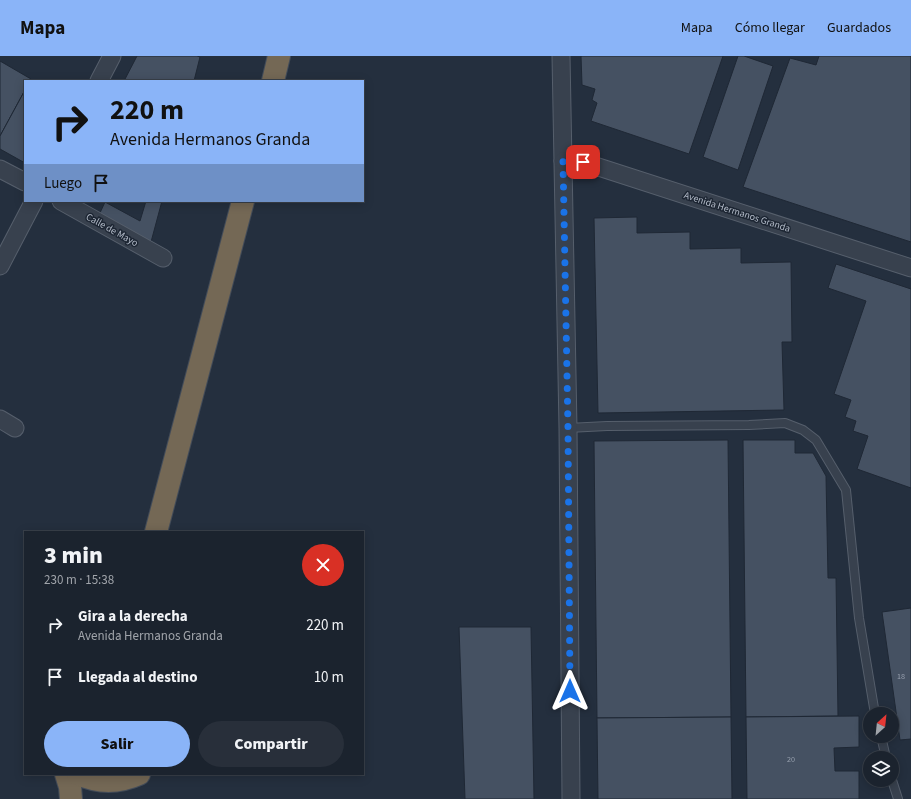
<!DOCTYPE html>
<html lang="es">
<meta charset="utf-8">
<style>
:root{--surface:#1b232e;--page:#282f3a;--text:#f1f3f6;--muted:#a0a4aa;--line:#39404a;--accent:#8ab4f8}
body{margin:0;font-family:"Source Sans 3",sans-serif;background:var(--page);color:var(--text);height:100vh;display:flex;flex-direction:column;font-size:15px;white-space:nowrap}
*{box-sizing:border-box;margin:0}
p{font-size:13px;color:var(--muted)}
.icon{flex:none;width:22px;height:22px;fill:none;stroke:currentColor;stroke-width:2;stroke-linecap:round;stroke-linejoin:round}
.map{position:relative;flex:1;overflow:hidden}
.drawer{position:absolute;left:24px;top:475px;width:340px;height:244px;display:flex;flex-direction:column;background:var(--surface);border-radius:0px;box-shadow:0 2px 10px #0003,0 0 0 1px var(--line)}
.drawer>*{flex:none}
.top-card{position:absolute;left:24px;top:24px;width:340px;height:122px;border-radius:0px;box-shadow:0 2px 10px #0003,0 0 0 1px var(--line);background:#8ab4f8;color:#111;overflow:hidden}
.needle{width:26px;rotate:27deg}
.tools{position:absolute;left:863px;top:651px;display:grid;gap:8px}
.tools a{display:grid;place-items:center;width:36px;height:36px;border-radius:50%;background:var(--surface);box-shadow:0 2px 10px #0003,0 0 0 1px var(--line);font-size:20px}
.pin{position:absolute;display:grid;place-items:center;width:34px;height:34px;color:#fff;margin:-17px;border-radius:8px;box-shadow:0 2px 6px #0006}
.me{position:absolute;width:44px;margin:-22px;rotate:0deg;stroke-linejoin:round;filter:drop-shadow(0 0 3px #0008)}
.turn{display:flex;align-items:center;gap:14px;height:84px;padding:0 20px;font-size:18px}
.turn .icon{width:52px;height:52px;stroke-width:2.5}
.turn b{display:block;font-size:28px;line-height:34px}
.then{display:flex;align-items:center;height:38px;padding:0 20px;background:#0003;gap:8px;font-size:15px}
.round{display:grid;place-items:center;flex:none;width:42px;height:42px;border-radius:21px;background:var(--page)}
.head{display:flex;align-items:center;justify-content:space-between;height:68px;padding:0 20px}
h1{font-size:24px;font-weight:800;line-height:30px}
.cta{display:flex;gap:8px;margin-top:auto;padding:8px 20px}
.cta a{flex:1;height:46px;border-radius:24px;background:var(--accent);color:#111;font-size:16px;font-weight:800;line-height:46px;text-align:center}
.cta a+a{background:var(--page);color:var(--text)}
ul{padding:0;list-style:none}
li{display:flex;align-items:center;gap:12px;height:52px;padding:0 20px}
li div{flex:1}
li b{display:block;font-size:15px}
li em{font-style:normal}
header{display:flex;align-items:center;gap:24px;box-sizing:border-box;height:56px;padding:0 20px;background:var(--accent);color:#111}
header strong{font-size:19px}
nav{display:flex;gap:22px;margin-inline-start:auto;font-size:14px}
.map>svg:first-child{display:block}
.building{fill:#455162;stroke:#1f2835}
.lines{fill:none;stroke-linecap:round;stroke-linejoin:round}
.lane-casing{stroke:#565f6c;stroke-width:10}
.street-casing{stroke:#565f6c;stroke-width:19}
.highway-casing{stroke:#434c59;stroke-width:24}
.lane{stroke:#38414e;stroke-width:8}
.street{stroke:#38414e;stroke-width:17}
.highway{stroke:#746855;stroke-width:22}
.route{stroke:#1a73e8;stroke-width:7;stroke-dasharray:0 12.6}
.labels{text-anchor:middle;dominant-baseline:central;stroke-width:3;stroke-linejoin:round;paint-order:stroke}
.number-label{font-size:8px;fill:#98a1af}
.street-label{font-size:10px;fill:#b4bcc9;stroke:#1d2633}
</style>
<header>
<strong>Mapa</strong>
<nav><a>Mapa</a><a>Cómo llegar</a><a>Guardados</a></nav>
</header>
<div class="map">
<svg width="911" height="743" viewBox="0 0 911 743">
<rect width="100%" height="100%" fill="#242f3e"/>
<g class="building">
<path d="M137 0H197L200 1 194 25H124Z"/>
<path d="M581 0H723L689 98 591 65 597 47 592 44 595 33 582 29Z"/>
<path d="M738 0H744L773 10 738 114 703 101Z"/>
<path d="M819 0H911V186L743 131 790 2 816 9Z"/>
<path d="M0 5 31 23 30 25H25V34L0 80Z"/>
<path d="M25 34V107L0 93V80Z"/>
<path d="M146 145H162L151 186 99 159 105 146 140 165Z"/>
<path d="M637 161V177L690 176V193L741 192V207L791 206 792 286H782L784 354 598 357 594 162Z"/>
<path d="M836 208 911 233V432L857 413 868 380 853 375 856 365 845 361 851 344 834 338 866 245 828 232Z"/>
<path d="M728 384 731 661 597 662 594 385Z"/>
<path d="M743 384H795V397H813L826 420 828 522H836L838 660 746 661Z"/>
<path d="M911 552V683L900 684 882 556Z"/>
<path d="M459 571H531L534 743H465Z"/>
<path d="M859 660V691L834 692 835 715H859V743H747L746 661Z"/>
<path d="M731 661 732 743H598L597 662Z"/>
</g>
<g class="lines">
<g class="lane-casing">
<g id="lane">
<path d="M568 372 607 370 749 369 785 367 803 374 816 384 846 434 859 562 875 658"/>
<path d="M881 680 886 702"/>
<path d="M892 724 898 743"/>
</g>
</g>
<g class="street-casing">
<g id="street">
<path d="M561 0 568 372 571 743"/>
<path d="M99 25 112 0"/>
<path d="M563 105 583 106 911 212"/>
<path d="M0 113 25 126"/>
<path d="M61 145 163 202"/>
<path d="M0 210 34 145"/>
<path d="M0 363 15 372"/>
</g>
</g>
<g class="highway-casing">
<g id="highway">
<path d="M273 25 279 0"/>
<path d="M156 476 243 145"/>
<path d="M66 718 70 731 71 743"/>
<path d="M78 718C98 727 119 727 139 718"/>
</g>
</g>
<use href="#lane" class="lane"/>
<use href="#street" class="street"/>
<use href="#highway" class="highway"/>
</g>
<g class="lines">
<path class="route" d="M570 635 568 372 563 105 583 106"/>
</g>
<g class="labels">
<g class="number-label">
<text x="901" y="620">18</text>
<text x="791" y="703">20</text>
</g>
<g class="street-label">
<text transform="translate(737 156) rotate(18)">Avenida Hermanos Granda</text>
<text transform="translate(112 174) rotate(29)">Calle de Mayo</text>
</g>
</g>
</svg>
<div class="tools">
<a><svg class="needle" viewBox="-14 -14 28 28"><path d="M0-13l5 13h-10z" fill="#e53935"/><path d="M0 13l5-13h-10z" fill="#a0a4aa"/></svg></a>
<a><svg class="icon" aria-label="layers" viewBox="0 0 24 24"><path d="M12 4l9 5-9 5-9-5zM3 14l9 5 9-5"/></svg></a>
</div>
<div class="pin" style="left:583px;top:106px;background:#d93025"><svg class="icon" aria-label="arrive" viewBox="0 0 24 24"><path d="M6 21V4h12l-3 4 3 4H6"/></svg></div>
<svg class="me" style="left:570px;top:635px" viewBox="-20 -20 40 40"><path d="M0-17L14 15 0 8-14 15z" fill="#1a73e8" stroke="#fff" stroke-width="4"/></svg>
<div class="top-card">
<div class="turn"><svg class="icon" aria-label="right" viewBox="0 0 24 24"><path d="M7 20v-9h11M14 6l5 5-5 5"/></svg><div><b>220 m</b>Avenida Hermanos Granda</div></div>
<div class="then">Luego<svg class="icon" aria-label="arrive" viewBox="0 0 24 24"><path d="M6 21V4h12l-3 4 3 4H6"/></svg></div>
</div>
<section class="drawer">
<div class="head"><div><h1>3 min</h1><p>230 m · 15:38</p></div><a class="round" style="background:#d93025;color:#fff"><svg class="icon" aria-label="close" viewBox="0 0 24 24"><path d="M6 6l12 12M18 6L6 18"/></svg></a></div>
<ul>
<li><svg class="icon" aria-label="right" viewBox="0 0 24 24"><path d="M7 20v-9h11M14 6l5 5-5 5"/></svg><div><b>Gira a la derecha</b><p>Avenida Hermanos Granda</p></div><em>220 m</em></li>
<li><svg class="icon" aria-label="arrive" viewBox="0 0 24 24"><path d="M6 21V4h12l-3 4 3 4H6"/></svg><div><b>Llegada al destino</b></div><em>10 m</em></li>
</ul>
<div class="cta"><a>Salir</a><a>Compartir</a></div>
</section>
</div>
